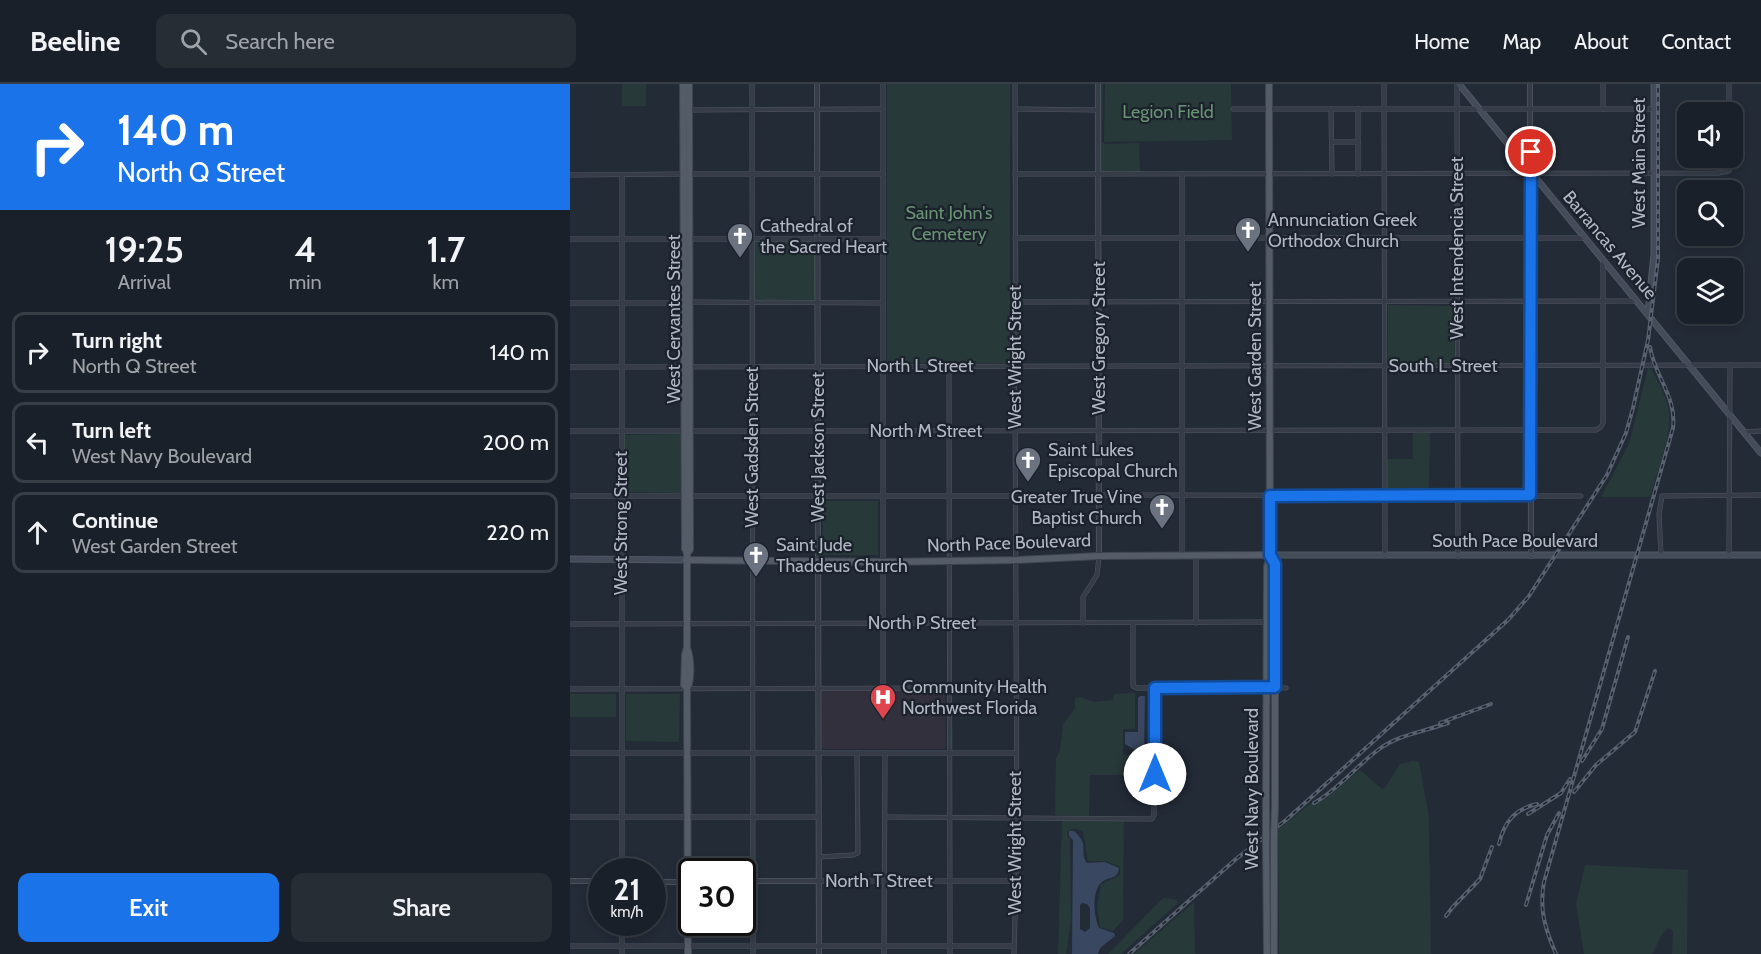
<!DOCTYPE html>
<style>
:root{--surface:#1a2029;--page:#272d35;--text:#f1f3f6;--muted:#9fa3a8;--line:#383e46;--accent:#1a73e8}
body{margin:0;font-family:Cabin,sans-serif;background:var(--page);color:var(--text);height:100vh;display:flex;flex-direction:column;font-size:22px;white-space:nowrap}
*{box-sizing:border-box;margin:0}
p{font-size:20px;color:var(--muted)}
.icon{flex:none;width:33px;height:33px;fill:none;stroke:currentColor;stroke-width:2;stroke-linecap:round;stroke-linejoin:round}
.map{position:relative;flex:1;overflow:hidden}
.drawer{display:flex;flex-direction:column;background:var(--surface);width:570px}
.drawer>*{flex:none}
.hud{background:#1a73e8;color:#fff;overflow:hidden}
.buttons{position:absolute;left:1107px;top:18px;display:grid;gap:12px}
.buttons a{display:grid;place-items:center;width:66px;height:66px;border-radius:12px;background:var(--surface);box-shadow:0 3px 9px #0003,0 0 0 2px var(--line);font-size:30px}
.speed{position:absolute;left:18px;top:774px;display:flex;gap:12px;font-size:30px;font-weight:700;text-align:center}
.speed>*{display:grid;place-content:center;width:78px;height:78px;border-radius:50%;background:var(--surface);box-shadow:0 3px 9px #0003,0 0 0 2px var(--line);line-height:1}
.speed small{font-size:15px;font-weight:400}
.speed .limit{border:3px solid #111;border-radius:9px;background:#fff;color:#111}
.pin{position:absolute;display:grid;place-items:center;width:51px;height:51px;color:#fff;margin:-26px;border:3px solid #fff;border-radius:50%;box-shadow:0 2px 6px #0007}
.me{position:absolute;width:66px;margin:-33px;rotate:0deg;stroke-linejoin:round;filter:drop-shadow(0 0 4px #0008)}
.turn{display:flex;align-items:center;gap:21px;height:126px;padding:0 18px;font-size:27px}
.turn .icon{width:78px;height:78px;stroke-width:2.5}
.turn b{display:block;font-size:42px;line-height:51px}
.eta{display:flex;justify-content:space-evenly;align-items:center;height:102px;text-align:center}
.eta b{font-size:36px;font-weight:600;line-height:42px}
.action{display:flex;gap:12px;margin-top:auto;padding:12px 18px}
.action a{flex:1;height:69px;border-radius:12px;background:var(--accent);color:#fff;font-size:24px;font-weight:600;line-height:69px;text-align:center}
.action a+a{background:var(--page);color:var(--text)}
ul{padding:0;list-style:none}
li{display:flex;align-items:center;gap:18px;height:81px;margin:0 12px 9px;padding:0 6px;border:3px solid var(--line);border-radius:12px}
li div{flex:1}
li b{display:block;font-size:22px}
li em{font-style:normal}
header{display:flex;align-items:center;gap:36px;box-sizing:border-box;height:84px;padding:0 30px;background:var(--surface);border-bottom:2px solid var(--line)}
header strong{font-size:28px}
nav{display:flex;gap:33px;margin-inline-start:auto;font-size:21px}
.search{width:420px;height:54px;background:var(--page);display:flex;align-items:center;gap:15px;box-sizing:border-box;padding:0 21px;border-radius:12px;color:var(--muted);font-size:22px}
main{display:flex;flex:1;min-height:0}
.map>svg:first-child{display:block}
.medical{fill:#32303c}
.green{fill:#28393a}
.water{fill:#394860;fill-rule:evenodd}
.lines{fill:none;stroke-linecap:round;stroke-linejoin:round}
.minor-casing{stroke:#515862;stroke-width:5}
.tertiary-casing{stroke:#515862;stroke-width:6}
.secondary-casing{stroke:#515862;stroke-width:7}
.primary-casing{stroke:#3f4651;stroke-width:8}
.minor{stroke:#363d48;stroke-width:4}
.tertiary{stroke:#363d48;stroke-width:4.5}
.secondary{stroke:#444c5a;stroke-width:5}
.primary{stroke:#545c68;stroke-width:6}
.rail-casing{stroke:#58616f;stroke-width:4}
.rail{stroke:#1b222c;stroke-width:1.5;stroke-dasharray:4.5;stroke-linecap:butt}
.primary-bridge-casing{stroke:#3f4651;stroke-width:8;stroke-linecap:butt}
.primary-bridge{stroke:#545c68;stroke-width:6}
.route-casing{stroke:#114b97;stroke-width:15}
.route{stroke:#1a73e8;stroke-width:10}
.labels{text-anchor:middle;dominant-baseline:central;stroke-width:4.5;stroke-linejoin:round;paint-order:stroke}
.park-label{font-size:18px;fill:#6a9375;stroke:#1b222c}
.street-label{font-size:18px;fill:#b1b8c4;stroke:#1b222c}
.poi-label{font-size:18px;fill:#b1b8c4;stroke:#1b222c;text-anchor:start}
</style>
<header>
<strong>Beeline</strong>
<div class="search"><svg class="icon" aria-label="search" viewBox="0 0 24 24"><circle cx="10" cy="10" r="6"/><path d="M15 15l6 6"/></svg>Search here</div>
<nav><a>Home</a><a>Map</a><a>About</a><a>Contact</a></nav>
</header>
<main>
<section class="drawer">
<div class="hud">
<div class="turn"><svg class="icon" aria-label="right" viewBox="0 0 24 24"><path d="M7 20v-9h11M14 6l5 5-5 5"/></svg><div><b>140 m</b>North Q Street</div></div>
</div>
<div class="eta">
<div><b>19:25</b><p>Arrival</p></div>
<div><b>4</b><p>min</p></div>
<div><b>1.7</b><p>km</p></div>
</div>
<ul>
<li><svg class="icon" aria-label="right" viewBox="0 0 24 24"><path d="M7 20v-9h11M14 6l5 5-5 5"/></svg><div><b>Turn right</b><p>North Q Street</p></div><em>140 m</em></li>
<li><svg class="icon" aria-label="left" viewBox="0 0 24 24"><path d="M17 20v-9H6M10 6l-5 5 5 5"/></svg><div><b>Turn left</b><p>West Navy Boulevard</p></div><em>200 m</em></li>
<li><svg class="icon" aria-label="ahead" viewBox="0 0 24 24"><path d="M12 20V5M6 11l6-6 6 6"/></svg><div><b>Continue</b><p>West Garden Street</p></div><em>220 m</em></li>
</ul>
<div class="action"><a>Exit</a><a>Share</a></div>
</section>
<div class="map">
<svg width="1191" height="870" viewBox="0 0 1191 870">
<rect width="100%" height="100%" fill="#232b37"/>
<path class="medical" d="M251 607H375L376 665H252Z"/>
<g class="green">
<rect x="52" y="0" width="24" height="22"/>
<rect x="317" y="0" width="123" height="279"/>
<path d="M531 0H533L532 58 535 60 569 59 570 88H531Z"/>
<path d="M535 0H661L662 56 534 58Z"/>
<rect x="184" y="157" width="61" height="60"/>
<path d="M818 221 884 222 885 280H818Z"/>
<path d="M1078 284 1081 285C1089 299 1097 313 1099 329 1102 351 1086 391 1080 413H1031L1059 360Z"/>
<path d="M843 349H860L859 409 817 410V375H843Z"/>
<path d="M111 350 112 409 53 408V351Z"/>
<rect x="253" y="417" width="55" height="54"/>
<path d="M565 609V645H553V671L582 672V691H520L519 733 485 731 486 675 490 666 493 641 505 624V615L510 613 524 618 543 616 544 610Z"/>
<rect x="0" y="610" width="46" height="23"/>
<path d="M56 610H110L109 658 56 657Z"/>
<path d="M843 677 849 678 859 733 861 870H709L708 746 741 719 756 714 790 686 812 705 815 704 830 680Z"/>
<path d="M492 736 554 737 553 836 543 847 530 843 527 823 531 801C537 796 544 796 550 790V783L536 777H518L513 748 505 744 498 747 497 752 500 755 501 836 496 870H488Z"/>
<path d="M1015 781 1118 786 1117 870H1102L1103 847 1098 844 1093 849 1082 870H1014L1006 820Z"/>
<path d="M593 814 604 815 609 818 551 870H538Z"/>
<path d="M624 818 625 870H564Z"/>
</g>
<g class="water">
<path d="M570 612H575L574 669 568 668 555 660V648H568V614Z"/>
<path d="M499 747H504C521 762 508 766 517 779L535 778 549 784C548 796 539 792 532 798 521 807 524 832 529 844L544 849 545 852 530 864 528 870H502L503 756 499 752ZM512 819 517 820 520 824V844L515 848 510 845V821Z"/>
</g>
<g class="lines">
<g class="minor-casing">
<g id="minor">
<path d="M182 0 183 870"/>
<path d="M313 0V604"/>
<path d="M814 0 815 472"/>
<path d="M887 0 888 473"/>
<path d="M1033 0V25"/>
<path d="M1159 0V28"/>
<path d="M445 25 528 26"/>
<path d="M663 25H1085"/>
<path d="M761 25 762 90"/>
<path d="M788 25V90"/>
<path d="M119 26 313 25"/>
<path d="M762 58H788"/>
<path d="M119 90H313"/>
<path d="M445 90 1149 89 1159 87 1160 74"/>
<path d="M612 90V472"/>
<path d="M0 91 112 90"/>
<path d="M445 154H1014"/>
<path d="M0 155H313"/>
<path d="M120 218 313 219"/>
<path d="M445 218 1067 217"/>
<path d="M0 219H113"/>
<path d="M379 282 380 870"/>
<path d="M0 283 1191 281"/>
<path d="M0 347H113"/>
<path d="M120 347 1026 346 1031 343 1033 339V177"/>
<path d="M1174 348 1191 347"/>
<path d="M529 411 1011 412"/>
<path d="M0 412H114"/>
<path d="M120 412H446"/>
<path d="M1091 471 1089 430 1092 412 1191 411"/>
<path d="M626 472V539"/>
<path d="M1159 472 1160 281"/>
<path d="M513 539V513L527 491 529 473"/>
<path d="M563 539V602L567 604H716"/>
<path d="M0 540 705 538"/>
<path d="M0 605 446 604"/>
<path d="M0 669H446"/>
<path d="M0 733H248"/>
<path d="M315 733 582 735 584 731 585 604"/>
<path d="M249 773 283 771 288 769 287 669"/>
<path d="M52 788V91"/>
<path d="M249 797H446"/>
<path d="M52 838V870"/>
<path d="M0 862H443"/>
<path d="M314 870 315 669"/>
<path d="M444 870 447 757 445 310 443 291 446 273 445 0"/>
</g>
</g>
<g class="tertiary-casing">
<g id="tertiary">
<path d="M247 0 249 870"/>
<path d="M528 0 529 472"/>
<path d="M960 0 961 472"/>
<path d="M0 797H32"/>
<path d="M172 797H249"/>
<path d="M82 798H122"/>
</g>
</g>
<g class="secondary-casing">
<g id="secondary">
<path d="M889 0 1191 369"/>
<path d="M1078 229 1084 170V0"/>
<path d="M700 471H1191"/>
<path d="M0 475 116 476"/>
</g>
</g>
<g class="primary-casing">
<g id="primary">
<path d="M113 0 115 465 117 469V563L115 571 114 601 117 605 118 870"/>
<path d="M117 469 120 466 119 0"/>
<path d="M700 472 705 480V721"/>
<path d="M116 476 314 478 447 476 529 472 700 471"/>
<path d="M117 605C122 595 121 574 117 564"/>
<path d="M696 729 697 483 700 471 699 0"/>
<path d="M696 760 697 870"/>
<path d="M704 870V752"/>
</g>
</g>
<use href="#minor" class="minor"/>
<use href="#tertiary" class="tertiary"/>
<use href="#secondary" class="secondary"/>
<use href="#primary" class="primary"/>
<g class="rail-casing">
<g id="rail">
<path d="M870 639 921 620"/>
<path d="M1012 677 1032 645 1058 553"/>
<path d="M1004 708 1026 681 1065 648 1085 587"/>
<path d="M744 719C769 705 786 682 808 666 827 651 856 647 878 639"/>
<path d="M958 730 991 709 1000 695"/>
<path d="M929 760C934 738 945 725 967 720"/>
<path d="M956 821 977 751 989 729"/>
<path d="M876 832 882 824 910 795 922 763"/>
<path d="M559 870 666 775 716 736 938 536 959 512 1037 391 1056 349 1063 324 1078 256 1088 175V0"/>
<path d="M986 870C975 845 969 825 974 798L1103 344C1107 313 1084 291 1080 263"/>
</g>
</g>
<use href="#rail" class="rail"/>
<g class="primary-bridge-casing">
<g id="primary-bridge">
<path d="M696 729V760"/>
<path d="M704 752 705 721"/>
</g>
</g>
<use href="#primary-bridge" class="primary-bridge"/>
</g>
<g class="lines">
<g class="route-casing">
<path id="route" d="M585 690V604L705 603V480L700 471V412L960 411 961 68"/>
</g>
<use href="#route" class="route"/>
</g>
<defs>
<g id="church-pin" transform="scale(1.35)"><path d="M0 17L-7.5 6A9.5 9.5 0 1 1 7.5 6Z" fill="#6b7280" stroke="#1b222c"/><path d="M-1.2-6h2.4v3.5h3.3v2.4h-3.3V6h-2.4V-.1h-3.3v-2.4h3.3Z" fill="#fff"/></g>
<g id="hospital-pin" transform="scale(1.35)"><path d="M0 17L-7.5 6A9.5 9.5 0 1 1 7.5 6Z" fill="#e0444e" stroke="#1b222c"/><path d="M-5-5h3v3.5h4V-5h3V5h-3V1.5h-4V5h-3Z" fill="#fff"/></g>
</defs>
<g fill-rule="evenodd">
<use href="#church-pin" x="678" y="146"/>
<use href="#church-pin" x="170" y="152"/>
<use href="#church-pin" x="458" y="376"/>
<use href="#church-pin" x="592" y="423"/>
<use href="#church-pin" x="186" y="471"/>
<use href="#hospital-pin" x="313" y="613"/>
</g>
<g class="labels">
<g class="park-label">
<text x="598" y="28">Legion Field</text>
<text x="379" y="129">Saint John's<tspan x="379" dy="21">Cemetery</tspan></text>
</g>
<g class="street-label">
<text transform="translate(1069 79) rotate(-90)">West Main Street</text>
<text transform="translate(1040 161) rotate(50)">Barrancas Avenue</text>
<text transform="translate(887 164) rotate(-90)">West Intendencia Street</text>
<text transform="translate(104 235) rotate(-90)">West Cervantes Street</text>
<text transform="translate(529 254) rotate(-90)">West Gregory Street</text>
<text transform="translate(685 272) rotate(-90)">West Garden Street</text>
<text transform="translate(445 273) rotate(-90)">West Wright Street</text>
<text x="350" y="282">North L Street</text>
<text x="873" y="282">South L Street</text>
<text x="356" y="347">North M Street</text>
<text transform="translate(182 363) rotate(-90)">West Gadsden Street</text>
<text transform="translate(248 363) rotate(-90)">West Jackson Street</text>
<text transform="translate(51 439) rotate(-90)">West Strong Street</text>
<text x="945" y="457">South Pace Boulevard</text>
<text transform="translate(439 459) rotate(-2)">North Pace Boulevard</text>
<text x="352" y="539">North P Street</text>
<text transform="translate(682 705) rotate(-90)">West Navy Boulevard</text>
<text transform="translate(445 759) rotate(-90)">West Wright Street</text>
<text x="309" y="797">North T Street</text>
</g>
<g class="poi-label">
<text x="698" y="136">Annunciation Greek<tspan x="698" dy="21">Orthodox Church</tspan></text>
<text x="190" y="142">Cathedral of<tspan x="190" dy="21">the Sacred Heart</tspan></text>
<text x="478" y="366">Saint Lukes<tspan x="478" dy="21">Episcopal Church</tspan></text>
<text x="572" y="413" text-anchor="end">Greater True Vine<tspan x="572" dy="21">Baptist Church</tspan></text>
<text x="206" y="461">Saint Jude<tspan x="206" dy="21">Thaddeus Church</tspan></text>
<text x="332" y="603">Community Health<tspan x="332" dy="21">Northwest Florida</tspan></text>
</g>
</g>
</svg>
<div class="buttons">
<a><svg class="icon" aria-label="sound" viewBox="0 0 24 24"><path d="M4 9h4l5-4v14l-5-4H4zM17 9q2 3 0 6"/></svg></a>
<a><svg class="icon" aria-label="search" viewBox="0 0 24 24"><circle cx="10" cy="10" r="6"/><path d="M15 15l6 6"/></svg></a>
<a><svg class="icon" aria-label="layers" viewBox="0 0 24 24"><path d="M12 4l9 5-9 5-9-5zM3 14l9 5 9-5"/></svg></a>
</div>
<div class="speed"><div>21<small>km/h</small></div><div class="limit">30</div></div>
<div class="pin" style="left:961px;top:68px;background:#d93025"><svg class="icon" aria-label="arrive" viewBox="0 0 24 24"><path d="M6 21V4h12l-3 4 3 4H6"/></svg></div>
<svg class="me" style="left:585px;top:690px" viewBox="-20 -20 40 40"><circle r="19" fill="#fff"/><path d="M0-13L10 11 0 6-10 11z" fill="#1a73e8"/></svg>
</div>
</main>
